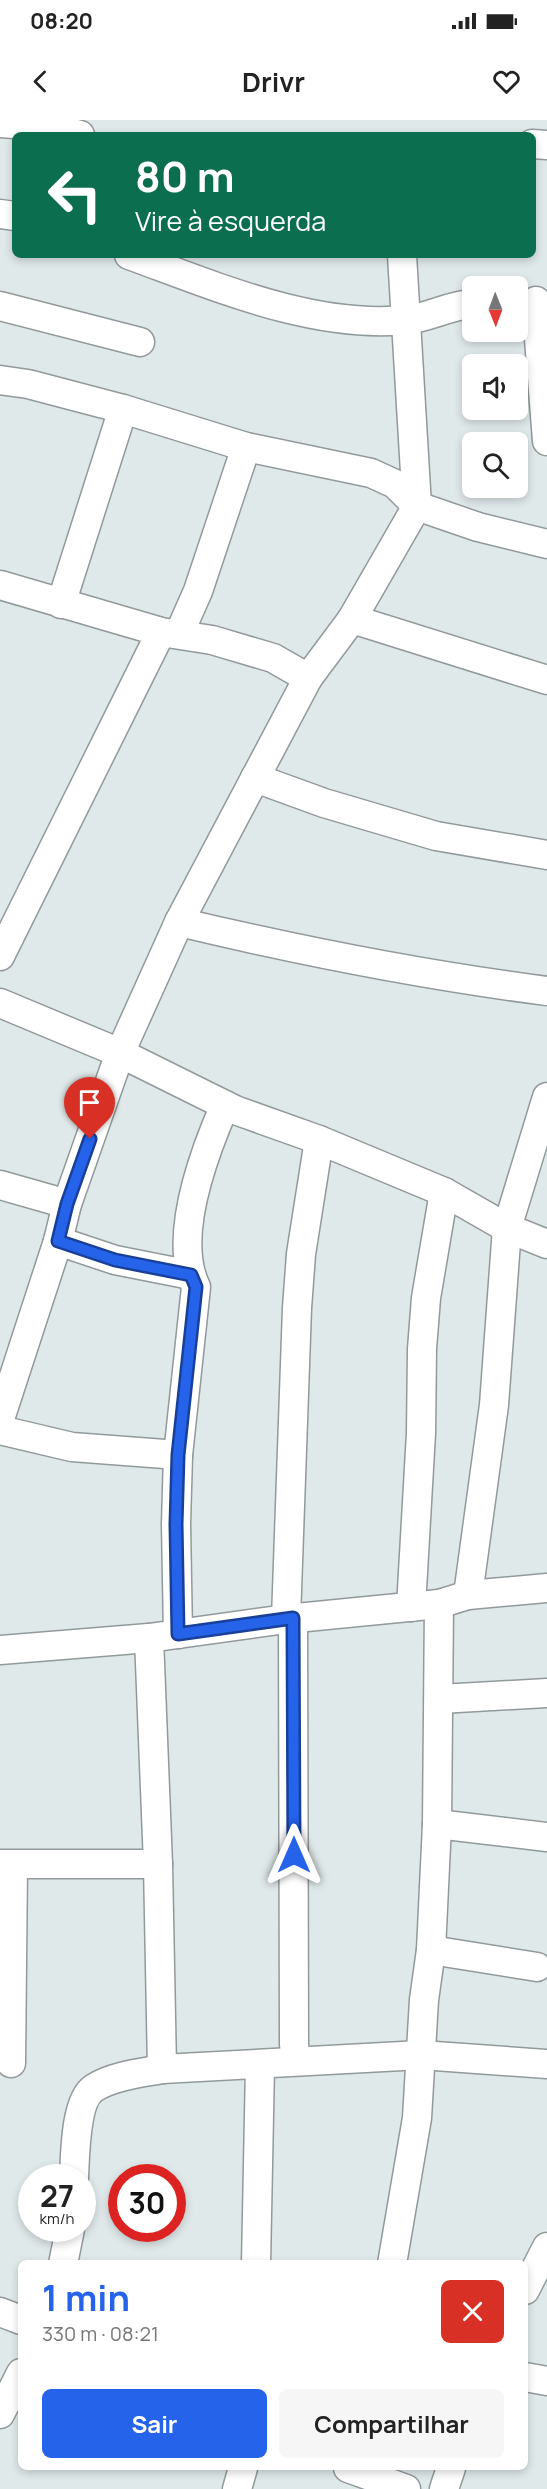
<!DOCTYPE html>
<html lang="pt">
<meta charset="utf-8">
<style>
:root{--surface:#fff;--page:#f6f6f6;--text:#222;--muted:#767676;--accent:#2563eb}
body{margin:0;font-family:Manrope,sans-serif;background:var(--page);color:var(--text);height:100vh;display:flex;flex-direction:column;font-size:22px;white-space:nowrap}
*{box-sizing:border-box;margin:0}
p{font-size:20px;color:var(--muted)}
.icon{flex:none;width:33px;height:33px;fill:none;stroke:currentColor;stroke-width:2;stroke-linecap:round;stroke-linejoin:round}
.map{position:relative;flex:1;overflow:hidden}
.panel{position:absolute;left:18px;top:2140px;width:510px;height:210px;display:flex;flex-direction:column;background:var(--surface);border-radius:9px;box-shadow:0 3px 9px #0003}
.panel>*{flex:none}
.top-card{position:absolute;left:12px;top:12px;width:524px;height:126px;border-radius:9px;box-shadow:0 3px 9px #0003;background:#0b6e4f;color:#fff;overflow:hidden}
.needle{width:39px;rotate:179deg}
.fabs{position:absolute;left:462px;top:156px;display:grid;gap:12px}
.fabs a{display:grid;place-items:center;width:66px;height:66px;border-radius:9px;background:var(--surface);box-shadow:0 3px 9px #0003;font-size:30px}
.speed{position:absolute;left:18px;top:2044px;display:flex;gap:12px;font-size:30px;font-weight:700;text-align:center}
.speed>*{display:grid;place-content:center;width:78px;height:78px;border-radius:50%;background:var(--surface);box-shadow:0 3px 9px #0003;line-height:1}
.speed small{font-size:15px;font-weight:400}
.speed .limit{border:9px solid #d22;background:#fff;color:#111}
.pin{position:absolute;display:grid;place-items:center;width:51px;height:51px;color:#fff;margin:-62px -26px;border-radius:50% 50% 50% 0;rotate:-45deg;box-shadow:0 0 6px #0007}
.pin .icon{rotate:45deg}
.me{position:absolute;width:66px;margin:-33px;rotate:0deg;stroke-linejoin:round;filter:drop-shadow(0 0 4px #0008)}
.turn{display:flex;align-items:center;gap:21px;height:126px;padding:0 24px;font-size:27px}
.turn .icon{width:78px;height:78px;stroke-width:2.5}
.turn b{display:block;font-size:42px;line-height:51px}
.round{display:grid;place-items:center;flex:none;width:63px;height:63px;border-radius:9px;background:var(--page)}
.summary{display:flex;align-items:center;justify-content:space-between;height:102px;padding:0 24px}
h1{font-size:36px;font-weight:700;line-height:45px;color:var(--accent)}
.primary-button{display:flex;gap:12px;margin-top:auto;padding:12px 24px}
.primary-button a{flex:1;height:69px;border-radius:9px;background:var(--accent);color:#fff;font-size:24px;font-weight:700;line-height:69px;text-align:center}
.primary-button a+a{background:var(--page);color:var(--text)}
.status{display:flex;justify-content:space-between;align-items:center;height:42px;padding:0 30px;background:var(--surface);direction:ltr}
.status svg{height:16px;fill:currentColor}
header{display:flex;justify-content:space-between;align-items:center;height:78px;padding:0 24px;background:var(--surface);font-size:27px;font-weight:700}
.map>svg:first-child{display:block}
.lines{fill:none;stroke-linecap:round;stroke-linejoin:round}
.minor-casing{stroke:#92999b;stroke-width:31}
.minor{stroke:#fff;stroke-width:28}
.route-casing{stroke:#184099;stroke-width:15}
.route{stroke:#2563eb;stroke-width:10}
</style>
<div class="status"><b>08:20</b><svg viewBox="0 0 49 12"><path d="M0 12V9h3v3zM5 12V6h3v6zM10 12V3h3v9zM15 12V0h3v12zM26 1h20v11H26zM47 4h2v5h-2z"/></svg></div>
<header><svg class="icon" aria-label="back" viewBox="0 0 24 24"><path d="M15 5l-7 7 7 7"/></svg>Drivr<svg class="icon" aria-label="heart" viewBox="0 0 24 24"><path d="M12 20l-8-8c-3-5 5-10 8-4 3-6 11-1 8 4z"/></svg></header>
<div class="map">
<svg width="547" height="2369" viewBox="0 0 547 2369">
<rect width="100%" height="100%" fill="#e0e9ea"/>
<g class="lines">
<g class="minor-casing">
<g id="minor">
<path d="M0 3 50 7 80 15"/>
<path d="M532 24 547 25"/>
<path d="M0 94 15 96"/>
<path d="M129 135C215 166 313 209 405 200 428 198 450 185 472 184"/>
<path d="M536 181 547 321"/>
<path d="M0 186 140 222"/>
<path d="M0 260 28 264 123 289 246 327 371 353 395 364 417 386 478 407 547 424"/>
<path d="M0 465 161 512 212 520 273 538 308 558"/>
<path d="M61 484 123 289"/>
<path d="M352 499 547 560"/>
<path d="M179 514 198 471 246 327"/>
<path d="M255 658 324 683 436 716 547 735"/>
<path d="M179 802C301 831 422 855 547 871"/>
<path d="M0 836 161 512"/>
<path d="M0 883 120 933 235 990 319 1020 444 1072 507 1108 547 1124"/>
<path d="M0 1065 67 1084"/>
<path d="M58 1121 115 1140 191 1155"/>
<path d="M0 1299 58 1121 67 1084 120 933 179 802 308 558 352 499 417 386 402 135"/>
<path d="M0 1310 72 1327 178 1335"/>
<path d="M468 1475 494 1285 507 1108 547 977"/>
<path d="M411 1487 421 1313 422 1229 426 1178 444 1072"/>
<path d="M293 1498 294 1924 296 1941"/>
<path d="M286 1499 297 1188 301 1134 319 1020"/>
<path d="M178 1514 176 1404 178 1335 196 1167C172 1117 204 1033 225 985"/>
<path d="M149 1518 158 1744 162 1949"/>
<path d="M0 1530 149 1518 286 1499 439 1484 468 1475 547 1468"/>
<path d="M440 1579 547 1573"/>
<path d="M437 1704 547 1717"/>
<path d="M0 1744H158"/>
<path d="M431 1830 537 1847"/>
<path d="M11 1943 13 1745"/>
<path d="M74 2058C75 2037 75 1980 94 1968 113 1956 141 1953 162 1949L421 1935 547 1944"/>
<path d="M63 2144 70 2109"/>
<path d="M256 2144 260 1945"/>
<path d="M392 2144 417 1998 424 1880 431 1830 437 1704 439 1484"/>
<path d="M525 2170 547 2127"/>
<path d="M0 2192 21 2200"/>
<path d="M525 2257 547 2261"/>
<path d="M0 2294 21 2253"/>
<path d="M348 2348 406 2369"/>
<path d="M237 2369 243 2348"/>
<path d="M444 2369 451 2348"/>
</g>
</g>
<use href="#minor" class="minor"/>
</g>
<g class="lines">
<g class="route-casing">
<path id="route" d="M90 1019 67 1084 58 1121 115 1140 191 1155 196 1167 178 1335 176 1404 178 1514 293 1498 294 1735"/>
</g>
<use href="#route" class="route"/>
</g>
</svg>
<div class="fabs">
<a><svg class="needle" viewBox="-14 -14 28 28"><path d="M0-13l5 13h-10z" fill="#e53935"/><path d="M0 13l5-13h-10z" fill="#767676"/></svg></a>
<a><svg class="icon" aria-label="sound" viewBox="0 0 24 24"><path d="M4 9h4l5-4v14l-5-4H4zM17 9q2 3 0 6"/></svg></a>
<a><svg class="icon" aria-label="search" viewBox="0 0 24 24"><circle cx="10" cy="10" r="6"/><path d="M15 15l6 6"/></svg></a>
</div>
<div class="speed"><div>27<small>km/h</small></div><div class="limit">30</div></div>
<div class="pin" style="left:90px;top:1019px;background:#d93025"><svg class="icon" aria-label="arrive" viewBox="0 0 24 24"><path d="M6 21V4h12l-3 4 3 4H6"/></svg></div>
<svg class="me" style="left:294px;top:1735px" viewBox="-20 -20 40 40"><path d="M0-17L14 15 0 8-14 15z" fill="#2563eb" stroke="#fff" stroke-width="4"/></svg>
<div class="top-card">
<div class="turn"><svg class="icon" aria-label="left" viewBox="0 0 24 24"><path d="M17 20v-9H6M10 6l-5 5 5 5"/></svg><div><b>80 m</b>Vire à esquerda</div></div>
</div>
<section class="panel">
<div class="summary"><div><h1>1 min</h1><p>330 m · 08:21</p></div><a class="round" style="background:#d93025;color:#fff"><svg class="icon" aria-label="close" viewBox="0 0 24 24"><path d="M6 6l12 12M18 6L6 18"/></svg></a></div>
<div class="primary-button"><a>Sair</a><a>Compartilhar</a></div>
</section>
</div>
